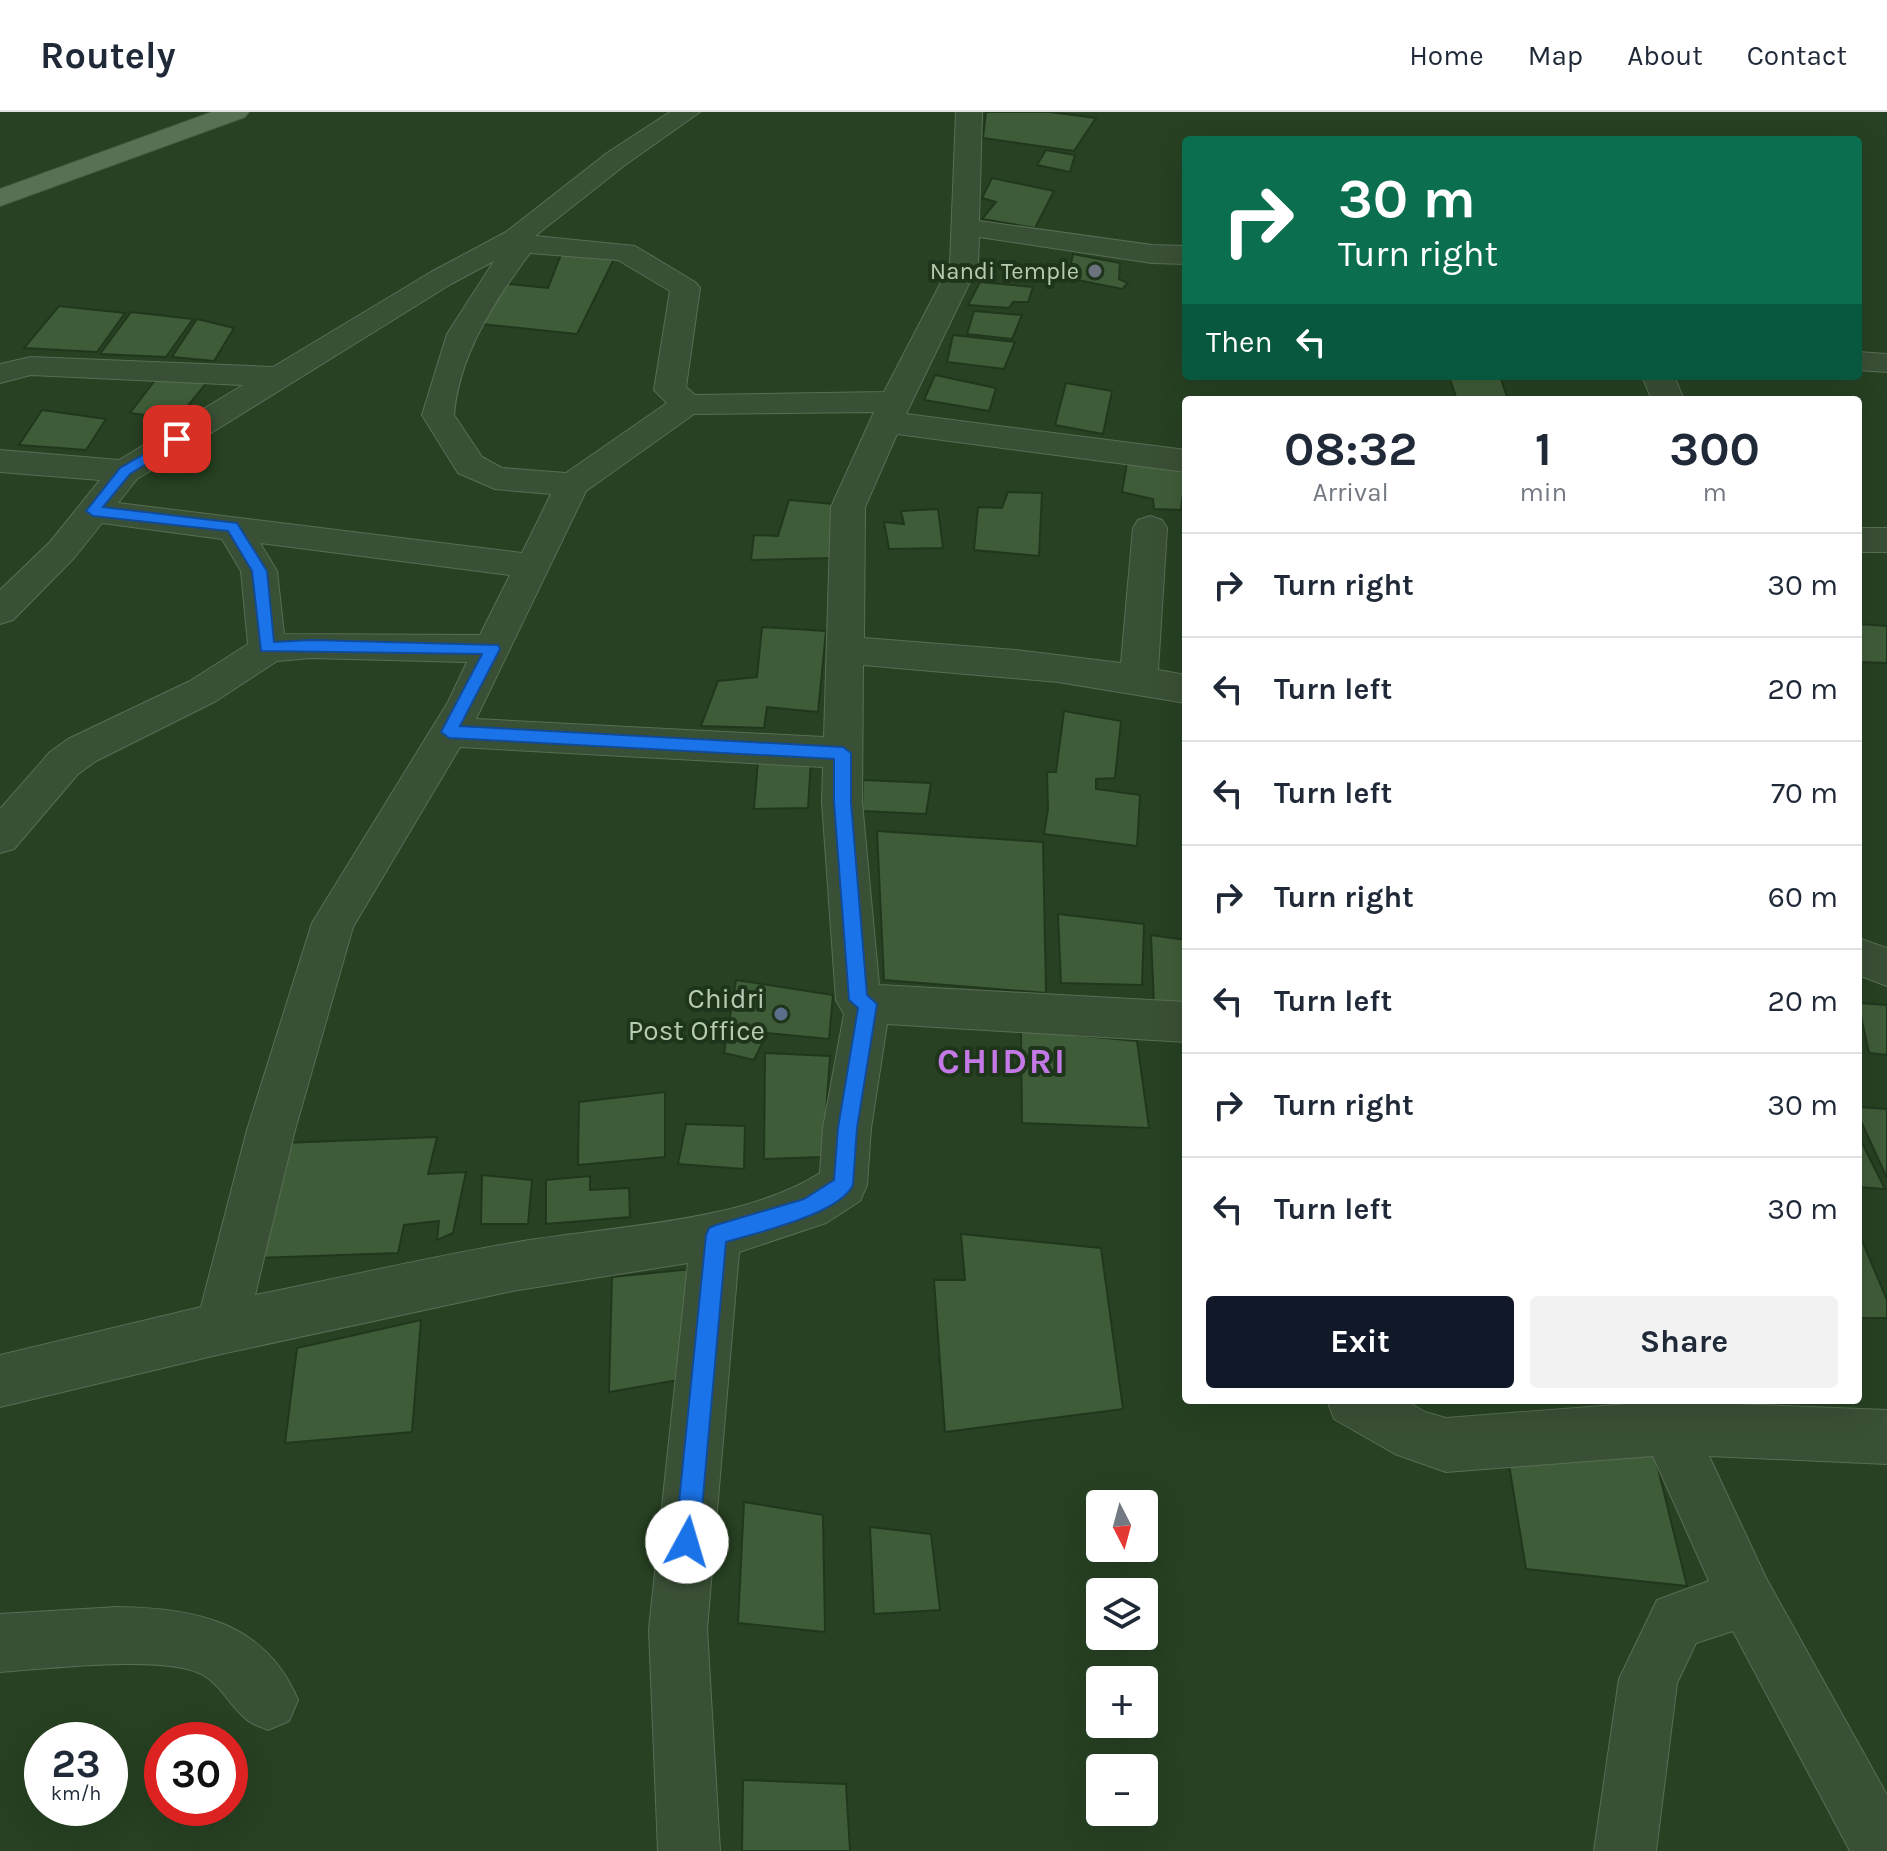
<!DOCTYPE html>
<meta charset="utf-8">
<style>
:root{--surface:#fff;--page:#f2f2f3;--text:#1f2937;--muted:#747a83;--line:#e0e1e3;--accent:#111827}
body{margin:0;font-family:Karla,sans-serif;background:var(--page);color:var(--text);height:100vh;display:flex;flex-direction:column;font-size:30px;white-space:nowrap}
*{box-sizing:border-box;margin:0}
p{font-size:26px;color:var(--muted)}
.icon{flex:none;width:44px;height:44px;fill:none;stroke:currentColor;stroke-width:2;stroke-linecap:round;stroke-linejoin:round}
.map{position:relative;flex:1;overflow:hidden}
.details{position:absolute;left:1182px;top:284px;width:680px;height:1008px;display:flex;flex-direction:column;background:var(--surface);border-radius:8px;box-shadow:0 8px 32px #0002}
.details>*{flex:none}
.guide{position:absolute;left:1182px;top:24px;width:680px;height:244px;border-radius:8px;box-shadow:0 8px 32px #0002;background:#0b6e4f;color:#fff;overflow:hidden}
.needle{width:52px;rotate:174deg}
.tools{position:absolute;left:1086px;top:1378px;display:grid;gap:16px}
.tools a{display:grid;place-items:center;width:72px;height:72px;border-radius:8px;background:var(--surface);box-shadow:0 8px 32px #0002;font-size:40px}
.speed{position:absolute;left:24px;top:1610px;display:flex;gap:16px;font-size:40px;font-weight:700;text-align:center}
.speed>*{display:grid;place-content:center;width:104px;height:104px;border-radius:50%;background:var(--surface);box-shadow:0 8px 32px #0002;line-height:1}
.speed small{font-size:20px;font-weight:400}
.speed .limit{border:12px solid #d22;background:#fff;color:#111}
.pin{position:absolute;display:grid;place-items:center;width:68px;height:68px;color:#fff;margin:-34px;border-radius:16px;box-shadow:0 4px 12px #0006}
.me{position:absolute;width:88px;margin:-44px;rotate:6deg;stroke-linejoin:round;filter:drop-shadow(0 0 6px #0008)}
.turn{display:flex;align-items:center;gap:28px;height:168px;padding:0 24px;font-size:36px}
.turn .icon{width:104px;height:104px;stroke-width:2.5}
.turn b{display:block;font-size:56px;line-height:68px}
.then{display:flex;align-items:center;height:76px;padding:0 24px;background:#0003;gap:16px;font-size:30px}
.eta{display:flex;justify-content:space-evenly;align-items:center;height:136px;text-align:center}
.eta b{font-size:48px;font-weight:700;line-height:56px}
.cta{display:flex;gap:16px;margin-top:auto;padding:16px 24px}
.cta a{flex:1;height:92px;border-radius:8px;background:var(--accent);color:#fff;font-size:32px;font-weight:700;line-height:92px;text-align:center}
.cta a+a{background:var(--page);color:var(--text)}
ul{padding:0;list-style:none}
li{display:flex;align-items:center;gap:24px;height:104px;padding:0 24px;border-top:2px solid var(--line)}
li div{flex:1}
li b{display:block;font-size:30px}
li em{font-style:normal}
header{display:flex;align-items:center;gap:48px;box-sizing:border-box;height:112px;padding:0 40px;background:var(--surface);border-bottom:2px solid var(--line)}
header strong{font-size:38px}
nav{display:flex;gap:44px;margin-inline-start:auto;font-size:28px}
.map>svg:first-child{display:block}
.building{fill:#3f5c38;stroke:#21371d;stroke-width:2}
.lines{fill:none;stroke-linecap:round;stroke-linejoin:round}
.minor-casing{stroke:#586e54;stroke-width:2}
.primary-casing{stroke:#465c42;stroke-width:2}
.minor{fill:#3a5036;fill-rule:evenodd}
.primary{fill:#597054;fill-rule:evenodd}
.route{fill:#1a73e8;stroke:#114b97;stroke-width:2}
.worship-dot{fill:#6b7280;stroke:#1f351b;stroke-width:3}
.service-dot{fill:#5c6f8a;stroke:#1f351b;stroke-width:3}
.labels{text-anchor:middle;dominant-baseline:central;stroke-width:8;stroke-linejoin:round;paint-order:stroke}
.far-poi-label{font-size:24px;fill:#b6cbb2;stroke:#1f351b;text-anchor:end}
.poi-label{font-size:28px;fill:#b6cbb2;stroke:#1f351b;text-anchor:end}
.district-label{font-size:36px;font-weight:bold;letter-spacing:2px;fill:#c479e6;stroke:#1f351b}
</style>
<header>
<strong>Routely</strong>
<nav><a>Home</a><a>Map</a><a>About</a><a>Contact</a></nav>
</header>
<div class="map">
<svg width="1887" height="1739" viewBox="0 0 1887 1739">
<rect width="100%" height="100%" fill="#274122"/>
<g class="building">
<path d="M986 0H1050L1096 6 1074 39 983 26Z"/>
<path d="M1046 38 1075 43 1070 60 1037 53Z"/>
<path d="M992 66 1054 79 1035 116 982 107 996 90 982 86Z"/>
<path d="M562 140 615 145 577 222 471 211 499 171 548 176Z"/>
<path d="M1073 142 1120 151 1119 167 1128 171 1122 177 1068 166Z"/>
<path d="M980 170 1033 175 1028 190H1013L1009 196 968 193Z"/>
<path d="M59 194 125 201 97 240 24 236Z"/>
<path d="M974 199 1022 203 1012 227 967 222Z"/>
<path d="M131 200 193 207 166 245 100 242Z"/>
<path d="M197 207 234 216 214 249 172 245Z"/>
<path d="M953 223 1015 230 1004 257 947 250Z"/>
<path d="M159 263 209 268 177 307 130 301Z"/>
<path d="M935 263 996 276 989 299 924 288Z"/>
<path d="M1449 264H1500L1508 288H1457Z"/>
<path d="M1066 271 1112 279 1103 322 1055 313Z"/>
<path d="M42 298 106 307 86 338 19 333Z"/>
<path d="M1128 345 1186 354 1181 398 1154 397 1153 387 1122 380Z"/>
<path d="M1008 380 1042 381 1039 444 974 438 978 395 1002 396Z"/>
<path d="M789 388 834 392 833 446 751 448 754 423 778 424Z"/>
<path d="M938 397 943 436 889 437 884 410 904 412 901 399Z"/>
<path d="M1858 512 1887 514V551L1858 550Z"/>
<path d="M762 515 826 519 818 600 767 595 764 616 701 614 718 569 757 565Z"/>
<path d="M1064 599 1121 609 1115 666 1096 667V677L1140 683 1137 734 1044 722 1048 697 1047 660H1056Z"/>
<path d="M811 647 808 696 754 697 758 648Z"/>
<path d="M863 668 931 671 926 702 862 699Z"/>
<path d="M877 719 1043 730 1046 881 884 868Z"/>
<path d="M1058 802 1144 812 1142 873 1061 871Z"/>
<path d="M1151 823 1186 828V896L1154 894Z"/>
<path d="M736 868 833 883 829 927 767 921 754 948 724 941Z"/>
<path d="M1858 891 1887 893V943L1869 941Z"/>
<path d="M1021 918 1137 929 1149 1016 1022 1011Z"/>
<path d="M765 941 830 944 823 1045 764 1047Z"/>
<path d="M665 980V1045L578 1053 579 990Z"/>
<path d="M1858 995 1887 997V1066L1858 1003Z"/>
<path d="M686 1012 745 1014 744 1057 678 1052Z"/>
<path d="M1858 1023 1885 1077 1858 1075Z"/>
<path d="M437 1025 428 1062 466 1060 453 1121 437 1128 439 1109 404 1113 398 1141 257 1146 283 1031Z"/>
<path d="M482 1063 532 1068 528 1112H481Z"/>
<path d="M590 1064V1078L629 1076 630 1105 546 1112V1068Z"/>
<path d="M1858 1119 1887 1188V1206H1858Z"/>
<path d="M961 1122 1101 1136 1123 1297 945 1320 934 1168H965Z"/>
<path d="M702 1156 690 1266 609 1280 612 1165Z"/>
<path d="M421 1208 412 1320 285 1331 297 1236Z"/>
<path d="M1651 1328 1687 1474 1526 1457 1506 1334Z"/>
<path d="M744 1390 823 1403 825 1520 738 1511Z"/>
<path d="M870 1415 931 1422 940 1498 874 1502Z"/>
<path d="M743 1668 846 1672 850 1739H742Z"/>
</g>
<g class="lines">
<g class="minor-casing">
<g id="minor">
<path d="M670 0H700L625 53 535 124 635 134 695 170 700 176 686 275 695 283 884 280 950 153 956 0H982L979 109 1152 133 1186 134V152L1152 151 979 125 978 153 906 302 1186 338V360L897 322 865 395 864 526 1015 538 1121 551 1133 416 1138 408 1150 404 1162 408 1167 416 1158 558 1186 563V591L1058 570 863 553 862 690 879 873 1186 890V930L887 912 871 1016 867 1073 860 1089 826 1111 739 1140 707 1517 720 1739H658L649 1517 688 1151 512 1179 221 1242 0 1295V1243L201 1195 247 1018 312 811 448 590 467 550 311 546 277 549 216 589 96 649 78 662 14 737 0 741V697L50 640 68 627 190 569 248 532 241 459 222 427 102 411 74 446 13 508 0 512V478L50 430 100 368 0 360V338L119 348 243 273 31 263 0 271V252L31 245 273 255 431 160 506 120 607 41ZM530 141 618 148 670 179 654 278 667 291 566 361 502 356 482 345 454 303C459 243 495 188 530 141ZM494 149 447 222 422 303 458 361 495 377 551 382 522 441 118 391 137 367 451 172ZM874 300 831 395 824 625 476 607 586 379 694 302ZM260 431 510 463 480 523 284 522 277 459ZM460 635 823 655 822 690 836 888 844 902 823 1016 820 1061C740 1112 606 1114 512 1131 426 1146 340 1166 255 1183L295 1018 353 815Z"/>
<path d="M1858 240 1887 242V260L1858 258Z"/>
<path d="M1642 264H1674L1684 288H1652Z"/>
<rect x="1858" y="416" width="29" height="24"/>
<path d="M1858 826 1887 836V874L1858 863Z"/>
<path d="M1327 1288H1405L1425 1300 1446 1306 1628 1292 1630 1288 1887 1298V1352L1709 1344 1766 1466 1887 1683V1739H1850L1733 1519 1696 1531 1677 1571 1656 1739H1594L1619 1567 1657 1488 1709 1469 1653 1344 1446 1360 1395 1342 1334 1307Z"/>
<path d="M117 1495C194 1496 265 1509 298 1588L289 1609 268 1618C261 1615 251 1612 246 1607 230 1594 221 1573 203 1563 166 1542 45 1557 0 1560V1502Z"/>
</g>
</g>
<g class="primary-casing">
<path id="primary" d="M212 0H249L245 5 0 94V77Z"/>
</g>
<use href="#minor" class="minor"/>
<use href="#primary" class="primary"/>
</g>
<path class="route" d="M177 323 183 327 181 330 130 362 103 395 237 411 267 459 274 530 311 528 498 533 500 537 460 614 843 635 851 641V690L867 883 877 892 857 1016 853 1073C840 1102 756 1121 726 1130L699 1430 695 1439 687 1442 679 1439 675 1430 706 1123 709 1116 716 1113 804 1087 834 1068 838 1016 858 896 849 888 834 690V647L449 626 441 620 482 542 261 539 252 459 228 419 93 404 86 399 120 356Z"/>
<circle class="worship-dot" cx="1095" cy="159" r="8"/>
<circle class="service-dot" cx="781" cy="902" r="8"/>
<g class="labels">
<g class="far-poi-label">
<text x="1079" y="159">Nandi Temple</text>
</g>
<g class="poi-label">
<text x="765" y="886">Chidri<tspan x="765" dy="32">Post Office</tspan></text>
</g>
<g class="district-label">
<text x="1002" y="949">CHIDRI</text>
</g>
</g>
</svg>
<div class="tools">
<a><svg class="needle" viewBox="-14 -14 28 28"><path d="M0-13l5 13h-10z" fill="#e53935"/><path d="M0 13l5-13h-10z" fill="#747a83"/></svg></a>
<a><svg class="icon" aria-label="layers" viewBox="0 0 24 24"><path d="M12 4l9 5-9 5-9-5zM3 14l9 5 9-5"/></svg></a>
<a>+</a>
<a>−</a>
</div>
<div class="speed"><div>23<small>km/h</small></div><div class="limit">30</div></div>
<div class="pin" style="left:177px;top:327px;background:#d93025"><svg class="icon" aria-label="arrive" viewBox="0 0 24 24"><path d="M6 21V4h12l-3 4 3 4H6"/></svg></div>
<svg class="me" style="left:687px;top:1430px" viewBox="-20 -20 40 40"><circle r="19" fill="#fff"/><path d="M0-13L10 11 0 6-10 11z" fill="#1a73e8"/></svg>
<div class="guide">
<div class="turn"><svg class="icon" aria-label="right" viewBox="0 0 24 24"><path d="M7 20v-9h11M14 6l5 5-5 5"/></svg><div><b>30 m</b>Turn right</div></div>
<div class="then">Then<svg class="icon" aria-label="left" viewBox="0 0 24 24"><path d="M17 20v-9H6M10 6l-5 5 5 5"/></svg></div>
</div>
<section class="details">
<div class="eta">
<div><b>08:32</b><p>Arrival</p></div>
<div><b>1</b><p>min</p></div>
<div><b>300</b><p>m</p></div>
</div>
<ul>
<li><svg class="icon" aria-label="right" viewBox="0 0 24 24"><path d="M7 20v-9h11M14 6l5 5-5 5"/></svg><div><b>Turn right</b></div><em>30 m</em></li>
<li><svg class="icon" aria-label="left" viewBox="0 0 24 24"><path d="M17 20v-9H6M10 6l-5 5 5 5"/></svg><div><b>Turn left</b></div><em>20 m</em></li>
<li><svg class="icon" aria-label="left" viewBox="0 0 24 24"><path d="M17 20v-9H6M10 6l-5 5 5 5"/></svg><div><b>Turn left</b></div><em>70 m</em></li>
<li><svg class="icon" aria-label="right" viewBox="0 0 24 24"><path d="M7 20v-9h11M14 6l5 5-5 5"/></svg><div><b>Turn right</b></div><em>60 m</em></li>
<li><svg class="icon" aria-label="left" viewBox="0 0 24 24"><path d="M17 20v-9H6M10 6l-5 5 5 5"/></svg><div><b>Turn left</b></div><em>20 m</em></li>
<li><svg class="icon" aria-label="right" viewBox="0 0 24 24"><path d="M7 20v-9h11M14 6l5 5-5 5"/></svg><div><b>Turn right</b></div><em>30 m</em></li>
<li><svg class="icon" aria-label="left" viewBox="0 0 24 24"><path d="M17 20v-9H6M10 6l-5 5 5 5"/></svg><div><b>Turn left</b></div><em>30 m</em></li>
</ul>
<div class="cta"><a>Exit</a><a>Share</a></div>
</section>
</div>
